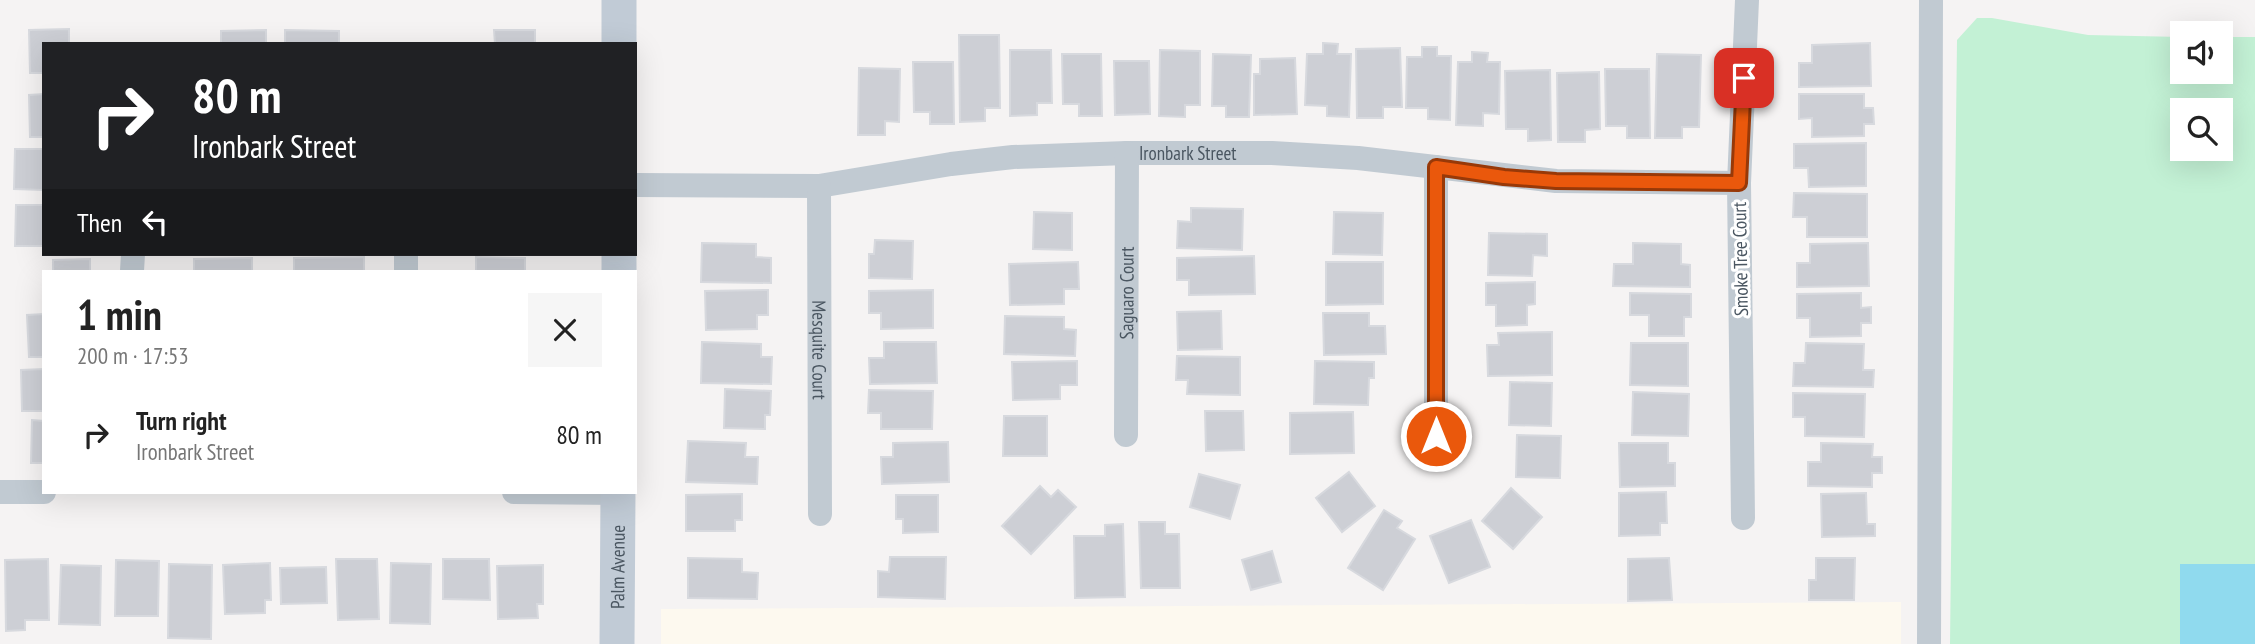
<!DOCTYPE html>
<meta charset="utf-8">
<style>
:root{--surface:#fff;--page:#f6f6f6;--text:#222;--muted:#767676}
body{margin:0;font-family:"PT Sans Narrow",sans-serif;background:var(--page);color:var(--text);height:100vh;display:flex;flex-direction:column;font-size:26px;white-space:nowrap}
*{box-sizing:border-box;margin:0}
p{font-size:23px;color:var(--muted)}
.icon{flex:none;width:38px;height:38px;fill:none;stroke:currentColor;stroke-width:2;stroke-linecap:round;stroke-linejoin:round}
.map{position:relative;flex:1;overflow:hidden}
.side{position:absolute;left:42px;top:270px;width:595px;height:224px;display:flex;flex-direction:column;background:var(--surface);border-radius:0px;box-shadow:0 7px 28px #0002}
.side>*{flex:none}
.hud{position:absolute;left:42px;top:42px;width:595px;height:214px;border-radius:0px;box-shadow:0 7px 28px #0002;background:#202124;color:#fff;overflow:hidden}
.tools{position:absolute;left:2170px;top:21px;display:grid;gap:14px}
.tools a{display:grid;place-items:center;width:63px;height:63px;border-radius:0px;background:var(--surface);box-shadow:0 7px 28px #0002;font-size:35px}
.pin{position:absolute;display:grid;place-items:center;width:60px;height:60px;color:#fff;margin:-30px;border-radius:14px;box-shadow:0 4px 10px #0006}
.me{position:absolute;width:77px;margin:-38px;rotate:0deg;stroke-linejoin:round;filter:drop-shadow(0 0 5px #0008)}
.turn{display:flex;align-items:center;gap:24px;height:147px;padding:0 35px;font-size:32px}
.turn .icon{width:91px;height:91px;stroke-width:2.5}
.turn b{display:block;font-size:49px;line-height:60px}
.then{display:flex;align-items:center;height:66px;padding:0 35px;background:#0003;gap:14px;font-size:26px}
.round{display:grid;place-items:center;flex:none;width:74px;height:74px;border-radius:0px;background:var(--page)}
.head{display:flex;align-items:center;justify-content:space-between;height:119px;padding:0 35px}
h1{font-size:42px;font-weight:800;line-height:52px}
ul{padding:0;list-style:none}
li{display:flex;align-items:center;gap:21px;height:91px;padding:0 35px}
li div{flex:1}
li b{display:block;font-size:26px}
li em{font-style:normal}
.map>svg:first-child{display:block}
.commercial{fill:#fdf9ef}
.green{fill:#c3f1d5;fill-rule:evenodd}
.water{fill:#90daee}
.building{fill:#cdcfd5;stroke:#d7d9de;stroke-width:2}
.lines{fill:none;stroke-linecap:round;stroke-linejoin:round}
.minor{stroke:#c1cad2;stroke-width:24}
.secondary{stroke:#c1cbd6;stroke-width:35}
.route-casing{stroke:#983908;stroke-width:18}
.route{stroke:#ea580c;stroke-width:12}
.labels{text-anchor:middle;dominant-baseline:central;stroke-width:6;stroke-linejoin:round;paint-order:stroke}
.street-label{font-size:19px;fill:#4a5661;stroke:#fff}
</style>
<div class="map">
<svg width="2255" height="644" viewBox="0 0 2255 644">
<rect width="100%" height="100%" fill="#f5f3f3"/>
<path class="commercial" d="M1901 602V644H661V609Z"/>
<path class="green" d="M1977 18H1992L2088 35 2182 37V72H2221V37H2255V564H2180V644H1950L1957 40ZM2182 110H2221V149H2182Z"/>
<rect class="water" x="2180" y="564" width="75" height="80"/>
<g class="building">
<path d="M69 29V44H44V73H30L29 30Z"/>
<path d="M266 30V44H221V31Z"/>
<path d="M285 30 339 31V44H285Z"/>
<path d="M494 30H535V44H495Z"/>
<path d="M959 35H999L1000 108H985V121L960 122Z"/>
<path d="M1323 43 1338 44 1337 54H1351L1349 117 1327 116V106L1305 105 1307 54H1323Z"/>
<path d="M1870 43 1871 86 1799 87V63H1812V45Z"/>
<path d="M1422 47H1437V56H1451L1450 120 1428 119V108H1406L1407 57H1422Z"/>
<path d="M1400 48 1402 107H1383V118H1357L1356 49Z"/>
<path d="M1010 50H1051L1052 103H1037V115L1010 116Z"/>
<path d="M1160 50 1200 51V105H1185V117L1159 116Z"/>
<path d="M1472 52 1488 53 1487 62H1500L1499 114 1483 113V126L1456 125 1458 62H1472Z"/>
<path d="M1062 54H1101L1102 116H1079V104H1063Z"/>
<path d="M1213 54 1251 55 1249 117H1226V106H1212Z"/>
<path d="M1657 54 1701 55 1699 127H1682V138H1655Z"/>
<path d="M1295 58 1297 114 1254 115V74H1260V59Z"/>
<path d="M1114 61H1149L1150 114 1115 115Z"/>
<path d="M913 62H953L954 124H930V112H914Z"/>
<path d="M859 68 900 69 899 122 885 121V135H858Z"/>
<path d="M1605 69H1649L1650 138H1627V126H1606Z"/>
<path d="M1550 70 1551 140 1528 141V129H1506L1505 71Z"/>
<path d="M1599 72 1600 129 1585 130V142H1558L1557 73Z"/>
<path d="M44 94V137H30L29 95Z"/>
<path d="M1799 94H1864V108H1873L1874 124H1864V136L1812 137V118L1799 119Z"/>
<path d="M1866 143V186L1809 187 1808 168H1794V144Z"/>
<path d="M15 149H44V190L14 189Z"/>
<path d="M1794 193 1867 194V237H1807V217H1793Z"/>
<path d="M16 205H44V246H15Z"/>
<path d="M1191 208 1243 209 1242 250 1177 248 1178 221 1191 222Z"/>
<path d="M1034 212 1072 213V250L1033 249Z"/>
<path d="M1334 212 1383 213 1382 255 1333 254Z"/>
<path d="M1489 233 1547 234V256L1533 255 1532 276 1488 275Z"/>
<path d="M875 240 913 241 912 279 869 278V254H874Z"/>
<path d="M702 243 756 244V257L771 258V283L701 282Z"/>
<path d="M1633 243 1681 244V264L1690 265V287L1613 286 1614 264H1633Z"/>
<path d="M1868 243 1869 286 1797 287V263H1810V244Z"/>
<path d="M1254 256 1255 294 1189 295V280H1177V258Z"/>
<path d="M364 257V271H294V258Z"/>
<path d="M476 257 525 258V271H476Z"/>
<path d="M252 258V271H194V259Z"/>
<path d="M90 259V271H53V260Z"/>
<path d="M1078 262 1079 289H1064V304L1010 305 1009 264Z"/>
<path d="M1326 262H1383V304L1326 305Z"/>
<path d="M1535 282V304L1527 305V325L1496 326V305H1486V283Z"/>
<path d="M768 290V315H757V329L706 330 705 291Z"/>
<path d="M933 290V328L881 329V313H869V291Z"/>
<path d="M1630 293 1691 294V317H1684V336H1649V315H1630Z"/>
<path d="M1861 293V308L1871 307V323H1861V336L1810 337V318H1797V294Z"/>
<path d="M1221 311 1222 349 1178 350 1177 312Z"/>
<path d="M1323 313H1369V326H1385L1386 354 1324 355Z"/>
<path d="M44 314V357H29L27 315Z"/>
<path d="M1005 316 1064 317V329L1076 330 1075 356 1004 354Z"/>
<path d="M1552 332V375L1488 376 1487 345H1499L1498 333Z"/>
<path d="M702 342 761 344V357H772L771 384 701 383Z"/>
<path d="M884 342H936L937 383 870 384 869 358H884Z"/>
<path d="M1631 343H1688V386L1630 385Z"/>
<path d="M1806 343 1864 344 1863 370H1874L1873 387 1793 386 1794 363H1805Z"/>
<path d="M1177 356 1240 357V395L1187 394 1188 380H1176Z"/>
<path d="M1077 361V385H1060V399L1013 400 1012 362Z"/>
<path d="M1315 361 1374 362V378H1369L1368 405 1314 404Z"/>
<path d="M44 369V411H22L21 370Z"/>
<path d="M1510 382 1552 383 1551 426 1509 425Z"/>
<path d="M725 389 771 391 770 415H765V429L724 428Z"/>
<path d="M869 390 933 391 932 429H881V413H868Z"/>
<path d="M1633 392 1689 394 1688 436 1632 435Z"/>
<path d="M1793 393 1865 394 1864 437 1805 436V417H1793Z"/>
<path d="M1205 411H1243L1244 450 1206 451Z"/>
<path d="M1353 412 1354 453 1290 454V413Z"/>
<path d="M1004 416H1047V456H1003Z"/>
<path d="M32 420 44 421V463H31Z"/>
<path d="M1517 435 1561 436 1560 478 1516 477Z"/>
<path d="M688 441 746 443 745 457H758L757 484 686 482Z"/>
<path d="M948 442 949 482 882 484 881 457H893V443Z"/>
<path d="M1619 443H1668V463H1675V486L1620 487Z"/>
<path d="M1821 443 1873 444 1872 457H1882V473H1872V487L1808 486V462H1821Z"/>
<path d="M1349 472 1375 506 1342 532 1316 498Z"/>
<path d="M1199 474 1240 485 1230 519 1190 507Z"/>
<path d="M1040 486 1051 497 1058 490 1076 507 1031 554 1002 526Z"/>
<path d="M1511 488 1542 517 1513 549 1482 521Z"/>
<path d="M1666 492 1667 523H1660V535L1619 536V493Z"/>
<path d="M1866 493 1867 524H1875V536L1822 537 1821 494Z"/>
<path d="M742 494V520H735V531H686V495Z"/>
<path d="M896 495H938V532L903 533V519H896Z"/>
<path d="M1384 510 1402 521 1397 528 1415 539 1383 590 1348 568Z"/>
<path d="M1471 520 1490 567 1449 583 1430 536Z"/>
<path d="M1139 522H1165V534H1179L1180 588H1141Z"/>
<path d="M1123 524 1125 597 1075 598 1074 536H1105V525Z"/>
<path d="M1272 551 1281 582 1251 590 1242 560Z"/>
<path d="M890 557H946L945 599 878 597V571L889 572Z"/>
<path d="M688 558 742 559V572L758 573 757 599 688 598Z"/>
<path d="M1669 558 1672 600 1628 601V559Z"/>
<path d="M1816 558H1855L1854 600H1809V580H1816Z"/>
<path d="M48 559 49 620H25V630L6 631 5 560Z"/>
<path d="M336 559H377L379 619 338 620Z"/>
<path d="M443 559H489L490 600 443 599Z"/>
<path d="M116 560 159 561 158 616H115Z"/>
<path d="M270 563 271 600H265V613L225 614 223 565Z"/>
<path d="M391 563 431 564 430 624 390 623Z"/>
<path d="M169 564 212 565 211 639 168 638Z"/>
<path d="M61 565 101 566 100 625 59 624Z"/>
<path d="M543 565V604H537L538 618 498 619 497 566Z"/>
<path d="M326 567 327 603 281 604 280 568Z"/>
</g>
<g class="lines">
<g class="minor">
<path id="s1" d="M635 185 819 186 951 164 1013 157 1127 153H1272L1358 158 1556 181 1739 183"/>
<path id="s2" d="M819 186 820 514"/>
<path d="M132 271 133 254"/>
<path d="M406 271V254"/>
<path id="s3" d="M1126 435 1127 153"/>
<path d="M1436 436V167"/>
<path d="M0 492H44"/>
<path d="M514 492 618 493"/>
<path d="M1743 518 1739 183 1747 0"/>
<path d="M1929 644 1931 0"/>
</g>
<g class="secondary">
<path d="M619 0V44"/>
<path d="M619 271V254"/>
<path id="s4" d="M617 644 618 492"/>
</g>
</g>
<g class="lines">
<g class="route-casing">
<path id="route" d="M1436 436V167L1504 177 1556 181 1739 183 1744 78"/>
</g>
<use href="#route" class="route"/>
</g>
<g class="labels">
<g class="street-label">
<text stroke="none"><textPath href="#s1" startOffset="555">Ironbark Street</textPath></text>
<text transform="translate(1740 259) rotate(-91)">Smoke Tree Court</text>
<text stroke="none"><textPath href="#s3" startOffset="142">Saguaro Court</textPath></text>
<text stroke="none"><textPath href="#s2" startOffset="164">Mesquite Court</textPath></text>
<text stroke="none"><textPath href="#s4" startOffset="77">Palm Avenue</textPath></text>
</g>
</g>
</svg>
<div class="tools">
<a><svg class="icon" aria-label="sound" viewBox="0 0 24 24"><path d="M4 9h4l5-4v14l-5-4H4zM17 9q2 3 0 6"/></svg></a>
<a><svg class="icon" aria-label="search" viewBox="0 0 24 24"><circle cx="10" cy="10" r="6"/><path d="M15 15l6 6"/></svg></a>
</div>
<div class="pin" style="left:1744px;top:78px;background:#d93025"><svg class="icon" aria-label="arrive" viewBox="0 0 24 24"><path d="M6 21V4h12l-3 4 3 4H6"/></svg></div>
<svg class="me" style="left:1436px;top:436px" viewBox="-20 -20 40 40"><circle r="17" fill="#ea580c" stroke="#fff" stroke-width="3"/><path d="M0-11L8 9 0 5-8 9z" fill="#fff"/></svg>
<div class="hud">
<div class="turn"><svg class="icon" aria-label="right" viewBox="0 0 24 24"><path d="M7 20v-9h11M14 6l5 5-5 5"/></svg><div><b>80 m</b>Ironbark Street</div></div>
<div class="then">Then<svg class="icon" aria-label="left" viewBox="0 0 24 24"><path d="M17 20v-9H6M10 6l-5 5 5 5"/></svg></div>
</div>
<section class="side">
<div class="head"><div><h1>1 min</h1><p>200 m · 17:53</p></div><a class="round"><svg class="icon" aria-label="close" viewBox="0 0 24 24"><path d="M6 6l12 12M18 6L6 18"/></svg></a></div>
<ul>
<li><svg class="icon" aria-label="right" viewBox="0 0 24 24"><path d="M7 20v-9h11M14 6l5 5-5 5"/></svg><div><b>Turn right</b><p>Ironbark Street</p></div><em>80 m</em></li>
</ul>
</section>
</div>
